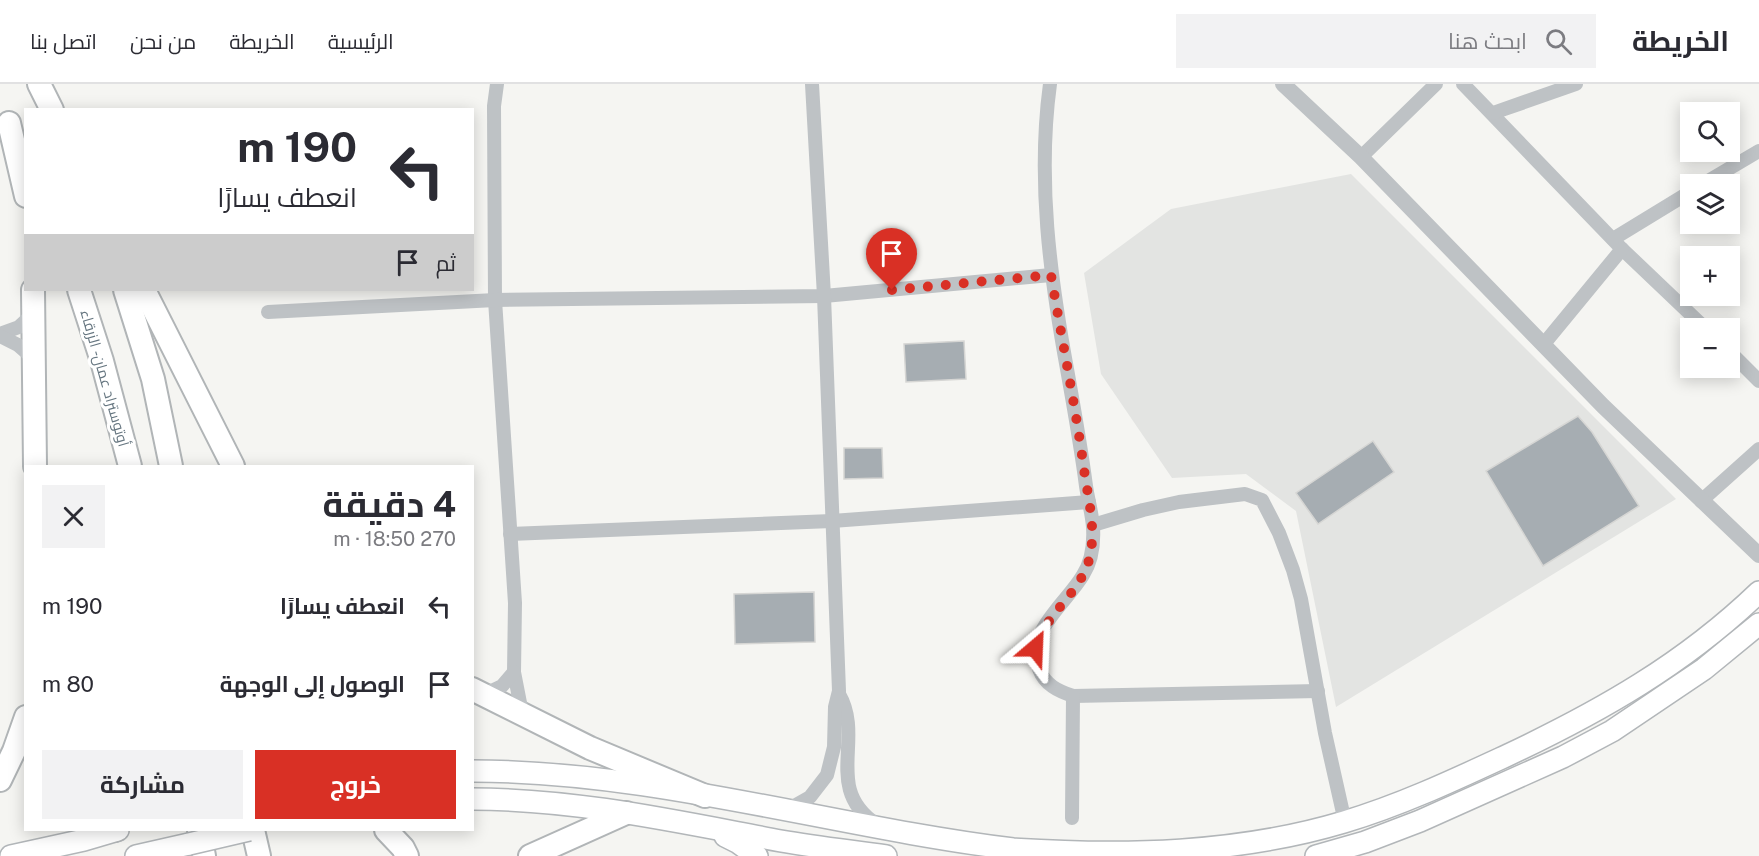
<!DOCTYPE html>
<html lang="ar">
<meta charset="utf-8">
<style>
:root{--surface:#fff;--page:#f2f2f3;--text:#2b2b33;--muted:#7c7c81;--line:#e1e1e2;--accent:#d93025}
body{margin:0;font-family:"Public Sans",Cairo,sans-serif;background:var(--page);color:var(--text);direction:rtl;height:100vh;display:flex;flex-direction:column;font-size:22px;white-space:nowrap}
*{box-sizing:border-box;margin:0}
p{font-size:20px;color:var(--muted)}
.icon{flex:none;width:33px;height:33px;fill:none;stroke:currentColor;stroke-width:2;stroke-linecap:round;stroke-linejoin:round}
.map{position:relative;flex:1;overflow:hidden;direction:ltr}
.sheet{position:absolute;left:24px;top:381px;width:450px;height:366px;display:flex;flex-direction:column;background:var(--surface);border-radius:0px;box-shadow:0 3px 15px #0003;direction:rtl}
.sheet>*{flex:none}
.hud{position:absolute;left:24px;top:24px;width:450px;height:183px;border-radius:0px;box-shadow:0 3px 15px #0003;direction:rtl;background:#fff;color:var(--text);overflow:hidden}
.fabs{position:absolute;left:1680px;top:18px;display:grid;gap:12px}
.fabs a{display:grid;place-items:center;width:60px;height:60px;border-radius:0px;background:var(--surface);box-shadow:0 3px 15px #0003;font-size:30px}
.pin{position:absolute;display:grid;place-items:center;width:51px;height:51px;color:#fff;margin:-62px -26px;border-radius:50% 50% 50% 0;rotate:-45deg;box-shadow:0 0 6px #0007}
.pin .icon{rotate:45deg}
.me{position:absolute;width:66px;margin:-33px;rotate:26deg;stroke-linejoin:round;filter:drop-shadow(0 0 4px #0008)}
.turn{display:flex;align-items:center;gap:21px;height:126px;padding:0 18px;font-size:27px}
.turn .icon{width:78px;height:78px;stroke-width:2.5}
.turn b{display:block;font-size:42px;line-height:51px}
.then{display:flex;align-items:center;height:57px;padding:0 18px;background:#0003;gap:12px;font-size:22px}
.round{display:grid;place-items:center;flex:none;width:63px;height:63px;border-radius:0px;background:var(--page)}
.summary{display:flex;align-items:center;justify-content:space-between;height:102px;padding:0 18px}
h1{font-size:36px;font-weight:700;line-height:45px}
.cta{display:flex;gap:12px;margin-top:auto;padding:12px 18px}
.cta a{flex:1;height:69px;border-radius:0px;background:var(--accent);color:#fff;font-size:24px;font-weight:700;line-height:69px;text-align:center}
.cta a+a{background:var(--page);color:var(--text)}
ul{padding:0;list-style:none}
li{display:flex;align-items:center;gap:18px;height:78px;padding:0 18px}
li div{flex:1}
li b{display:block;font-size:22px}
li em{font-style:normal}
header{display:flex;align-items:center;gap:36px;box-sizing:border-box;height:84px;padding:0 30px;background:var(--surface);border-bottom:2px solid var(--line)}
header strong{font-size:28px}
nav{display:flex;gap:33px;margin-inline-start:auto;font-size:21px}
.search{width:420px;height:54px;background:var(--page);display:flex;align-items:center;gap:15px;box-sizing:border-box;padding:0 21px;border-radius:0px;color:var(--muted);font-size:22px}
.map>svg:first-child{display:block}
.built{fill:#e3e4e2}
.building{fill:#a6adb2;stroke:#d6d6d4;stroke-width:1.5}
.lines{fill:none;stroke-linecap:round;stroke-linejoin:round}
.primary-casing{stroke:#b2b6b9;stroke-width:24}
.trunk-casing{stroke:#b1b5b7;stroke-width:26}
.minor{stroke:#bec2c5;stroke-width:14}
.tertiary{stroke:#bec2c5;stroke-width:16}
.primary{stroke:#fff;stroke-width:21}
.trunk{stroke:#fff;stroke-width:22}
.primary-bridge-casing{stroke:#b2b6b9;stroke-width:24;stroke-linecap:butt}
.primary-bridge{stroke:#fff;stroke-width:21}
.route{stroke:#d93025;stroke-width:10;stroke-dasharray:0 18}
.labels{text-anchor:middle;dominant-baseline:central;stroke-width:6;stroke-linejoin:round;paint-order:stroke}
.street-label{font-size:15px;fill:#667680;stroke:#fff}
</style>
<header>
<strong>الخريطة</strong>
<div class="search"><svg class="icon" aria-label="search" viewBox="0 0 24 24"><circle cx="10" cy="10" r="6"/><path d="M15 15l6 6"/></svg>ابحث هنا</div>
<nav><a>الرئيسية</a><a>الخريطة</a><a>من نحن</a><a>اتصل بنا</a></nav>
</header>
<div class="map">
<svg width="1759" height="772" viewBox="0 0 1759 772">
<rect width="100%" height="100%" fill="#f5f5f2"/>
<path class="built" d="M1351 90 1676 415 1336 623 1296 427 1246 390 1172 394 1101 290 1084 189 1171 125Z"/>
<g class="building">
<path d="M964 257 966 295 906 298 904 260Z"/>
<path d="M1578 332 1592 348 1639 422 1543 482 1486 387Z"/>
<path d="M1373 357 1394 388 1318 440 1296 409Z"/>
<path d="M844 364H882L883 394 844 395Z"/>
<path d="M814 508 815 558 735 560 734 510Z"/>
</g>
<g class="lines">
<g class="primary-casing">
<g id="primary">
<path d="M472 687C655 687 833 743 1013 765 1124 772 1237 770 1344 738 1401 721 1454 696 1508 671 1601 627 1684 580 1759 508"/>
<path d="M472 715C577 715 679 738 781 757 816 763 851 767 886 772"/>
<path d="M725 752 737 758 757 772"/>
<path d="M11 772 84 756 118 746"/>
<path d="M136 772 189 760"/>
<path d="M1316 772 1365 758 1420 737 1563 673 1612 647 1704 585 1759 540"/>
</g>
</g>
<g class="trunk-casing">
<g id="trunk">
<path d="M39 0 52 26"/>
<path d="M9 39 26 112"/>
<path d="M33 206 35 382"/>
<path d="M79 206 102 277 130 382"/>
<path d="M125 206 153 295 171 382"/>
<path d="M144 206 233 382"/>
<path d="M472 605 590 664 705 712"/>
<path d="M0 696 14 667 26 633"/>
<path d="M110 746H115"/>
<path d="M199 746 204 772"/>
<path d="M253 746 259 772"/>
<path d="M386 746 403 764 407 772"/>
<path d="M530 772 626 729"/>
</g>
</g>
<g class="minor">
<path d="M497 0 494 22 495 216 515 519 514 588 522 629"/>
<path d="M1050 0C1037 95 1050 192 1067 285 1074 324 1081 363 1086 402 1088 416 1092 429 1093 443 1094 459 1092 477 1083 491 1066 520 1025 547 1039 585 1045 601 1058 607 1073 612L1318 607"/>
<path d="M1463 0 1622 165 1705 244"/>
<path d="M1493 29 1576 0"/>
<path d="M1361 73 1436 0"/>
<path d="M1703 100 1759 67"/>
<path d="M1613 155 1690 108"/>
<path d="M268 228 495 216 824 212 1051 191"/>
<path d="M0 250 19 243 33 230"/>
<path d="M0 252 18 261 34 275"/>
<path d="M1543 261 1622 165"/>
<path d="M1730 268 1759 297"/>
<path d="M1701 417 1759 365"/>
<path d="M1093 441 1143 426 1179 418 1245 410 1262 416 1279 449 1293 486 1301 515 1325 649 1345 738"/>
<path d="M510 450 832 437 1089 418"/>
<path d="M485 610 502 602 514 588"/>
<path d="M839 610C865 655 823 704 876 740"/>
<path d="M787 726 810 713 827 691 834 663 835 623 839 607 824 212 812 0"/>
<path d="M1072 734 1073 612"/>
</g>
<path class="tertiary" d="M1283 0 1361 73 1603 322 1759 471"/>
<use href="#primary" class="primary"/>
<use href="#trunk" class="trunk"/>
<g class="primary-bridge-casing">
<path id="primary-bridge" d="M189 760 249 746"/>
</g>
<use href="#primary-bridge" class="primary-bridge"/>
</g>
<g class="lines">
<path class="route" d="M892 206 1051 191C1062 256 1075 320 1084 385 1088 415 1097 446 1089 476 1080 509 1046 530 1035 564"/>
</g>
<g class="labels">
<g class="street-label">
<text transform="translate(105 294) rotate(74)">أوتوستراد عمان - الزرقاء</text>
</g>
</g>
</svg>
<div class="fabs">
<a><svg class="icon" aria-label="search" viewBox="0 0 24 24"><circle cx="10" cy="10" r="6"/><path d="M15 15l6 6"/></svg></a>
<a><svg class="icon" aria-label="layers" viewBox="0 0 24 24"><path d="M12 4l9 5-9 5-9-5zM3 14l9 5 9-5"/></svg></a>
<a>+</a>
<a>−</a>
</div>
<div class="pin" style="left:892px;top:206px;background:#d93025"><svg class="icon" aria-label="arrive" viewBox="0 0 24 24"><path d="M6 21V4h12l-3 4 3 4H6"/></svg></div>
<svg class="me" style="left:1035px;top:564px" viewBox="-20 -20 40 40"><path d="M0-17L14 15 0 8-14 15z" fill="#d93025" stroke="#fff" stroke-width="4"/></svg>
<div class="hud">
<div class="turn"><svg class="icon" aria-label="left" viewBox="0 0 24 24"><path d="M17 20v-9H6M10 6l-5 5 5 5"/></svg><div><b>190 m</b>انعطف يسارًا</div></div>
<div class="then">ثم<svg class="icon" aria-label="arrive" viewBox="0 0 24 24"><path d="M6 21V4h12l-3 4 3 4H6"/></svg></div>
</div>
<section class="sheet">
<div class="summary"><div><h1>4 دقيقة</h1><p>270 m · 18:50</p></div><a class="round"><svg class="icon" aria-label="close" viewBox="0 0 24 24"><path d="M6 6l12 12M18 6L6 18"/></svg></a></div>
<ul>
<li><svg class="icon" aria-label="left" viewBox="0 0 24 24"><path d="M17 20v-9H6M10 6l-5 5 5 5"/></svg><div><b>انعطف يسارًا</b></div><em>190 m</em></li>
<li><svg class="icon" aria-label="arrive" viewBox="0 0 24 24"><path d="M6 21V4h12l-3 4 3 4H6"/></svg><div><b>الوصول إلى الوجهة</b></div><em>80 m</em></li>
</ul>
<div class="cta"><a>خروج</a><a>مشاركة</a></div>
</section>
</div>
